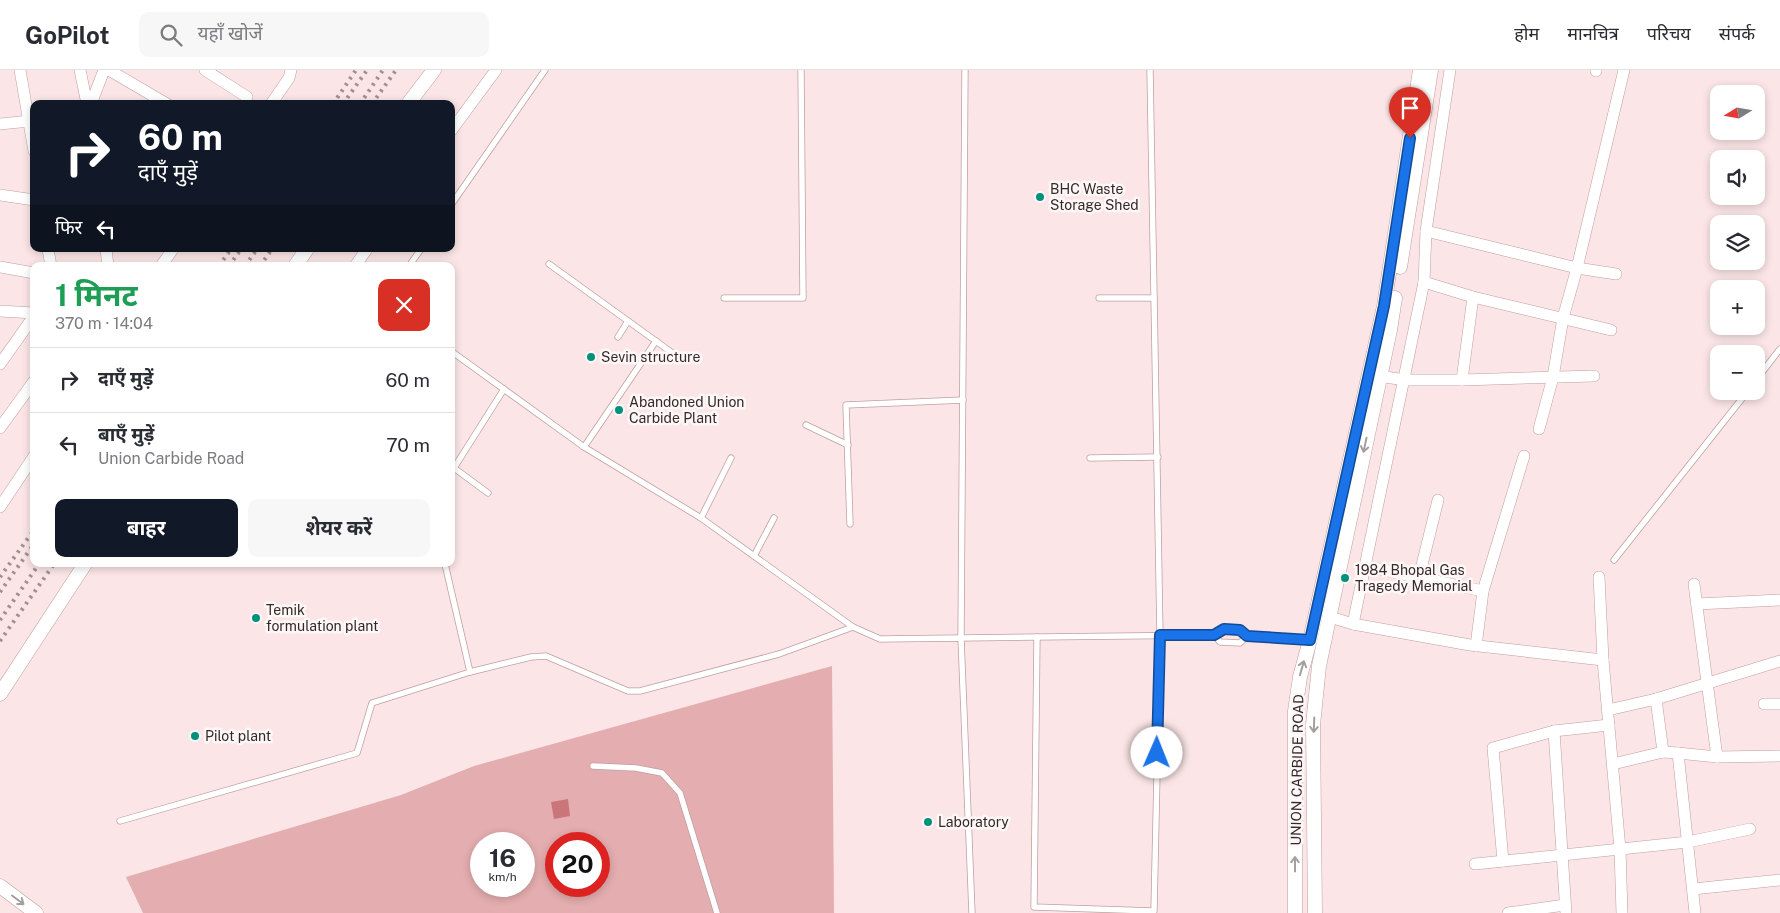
<!DOCTYPE html>
<html lang="hi">
<meta charset="utf-8">
<style>
:root{--surface:#fff;--page:#f7f7f7;--text:#2b2b33;--muted:#7c7c81;--line:#e1e1e2;--accent:#111827}
body{margin:0;font-family:"Public Sans","Noto Sans Devanagari",sans-serif;background:var(--page);color:var(--text);height:100vh;display:flex;flex-direction:column;font-size:19px;white-space:nowrap}
*{box-sizing:border-box;margin:0}
p{font-size:16px;color:var(--muted)}
.icon{flex:none;width:28px;height:28px;fill:none;stroke:currentColor;stroke-width:2;stroke-linecap:round;stroke-linejoin:round}
.map{position:relative;flex:1;overflow:hidden}
.side{position:absolute;left:30px;top:192px;width:425px;height:305px;display:flex;flex-direction:column;background:var(--surface);border-radius:10px;box-shadow:0 2px 8px #0003}
.side>*{flex:none}
.top-card{position:absolute;left:30px;top:30px;width:425px;height:152px;border-radius:10px;box-shadow:0 2px 8px #0003;background:#111827;color:#fff;overflow:hidden}
.needle{width:32px;rotate:259deg}
.buttons{position:absolute;left:1710px;top:15px;display:grid;gap:10px}
.buttons a{display:grid;place-items:center;width:55px;height:55px;border-radius:10px;background:var(--surface);box-shadow:0 2px 8px #0003;font-size:25px}
.speed{position:absolute;left:470px;top:762px;display:flex;gap:10px;font-size:25px;font-weight:700;text-align:center}
.speed>*{display:grid;place-content:center;width:65px;height:65px;border-radius:50%;background:var(--surface);box-shadow:0 2px 8px #0003;line-height:1}
.speed small{font-size:12px;font-weight:400}
.speed .limit{border:8px solid #d22;background:#fff;color:#111}
.pin{position:absolute;display:grid;place-items:center;width:42px;height:42px;color:#fff;margin:-51px -21px;border-radius:50% 50% 50% 0;rotate:-45deg;box-shadow:0 0 5px #0007}
.pin .icon{rotate:45deg}
.me{position:absolute;width:55px;margin:-28px;rotate:1deg;stroke-linejoin:round;filter:drop-shadow(0 0 4px #0008)}
.turn{display:flex;align-items:center;gap:18px;height:105px;padding:0 25px;font-size:22px}
.turn .icon{width:65px;height:65px;stroke-width:2.5}
.turn b{display:block;font-size:35px;line-height:42px}
.then{display:flex;align-items:center;height:48px;padding:0 25px;background:#0003;gap:10px;font-size:19px}
.round{display:grid;place-items:center;flex:none;width:52px;height:52px;border-radius:10px;background:var(--page)}
.headline{display:flex;align-items:center;justify-content:space-between;height:85px;padding:0 25px}
h1{font-size:30px;font-weight:700;line-height:38px;color:#1e9e55}
.button{display:flex;gap:10px;margin-top:auto;padding:10px 25px}
.button a{flex:1;height:58px;border-radius:10px;background:var(--accent);color:#fff;font-size:20px;font-weight:700;line-height:58px;text-align:center}
.button a+a{background:var(--page);color:var(--text)}
ul{padding:0;list-style:none}
li{display:flex;align-items:center;gap:15px;height:65px;padding:0 25px;border-top:1px solid var(--line)}
li div{flex:1}
li b{display:block;font-size:19px}
li em{font-style:normal}
header{display:flex;align-items:center;gap:30px;box-sizing:border-box;height:70px;padding:0 25px;background:var(--surface);border-bottom:1px solid var(--line)}
header strong{font-size:24px}
nav{display:flex;gap:28px;margin-inline-start:auto;font-size:18px}
.search{width:350px;height:45px;background:var(--page);display:flex;align-items:center;gap:12px;box-sizing:border-box;padding:0 18px;border-radius:10px;color:var(--muted);font-size:19px}
.map>svg:first-child{display:block}
.green{fill:#e4adaf;fill-rule:evenodd}
.water{fill:#c97579}
.lines{fill:none;stroke-linecap:round;stroke-linejoin:round}
.service-casing{stroke:#c09f9f;stroke-width:7}
.minor-casing{stroke:#c09f9f;stroke-width:12}
.tertiary-casing{stroke:#c09f9f;stroke-width:15}
.service{stroke:#fff;stroke-width:5.5}
.minor{stroke:#fff;stroke-width:11}
.tertiary{stroke:#fff;stroke-width:14}
.rail{stroke:#a18f8f;stroke-width:4;stroke-dasharray:2.5 5;stroke-linecap:butt}
.oneway{stroke:#a49e9e}
.route-casing{stroke:#114b97;stroke-width:12}
.route{stroke:#1a73e8;stroke-width:9}
.poi-dot{fill:#00917c;stroke:#fef7f7;stroke-width:2}
.labels{text-anchor:middle;dominant-baseline:central;stroke-width:5;stroke-linejoin:round;paint-order:stroke}
.poi-label{font-size:14px;fill:#352828;stroke:#fef7f7;text-anchor:start}
.street-label{font-size:14px;fill:#352828;stroke:#fef7f7}
</style>
<header>
<strong>GoPilot</strong>
<div class="search"><svg class="icon" aria-label="search" viewBox="0 0 24 24"><circle cx="10" cy="10" r="6"/><path d="M15 15l6 6"/></svg>यहाँ खोजें</div>
<nav><a>होम</a><a>मानचित्र</a><a>परिचय</a><a>संपर्क</a></nav>
</header>
<div class="map">
<svg width="1780" height="843" viewBox="0 0 1780 843">
<rect width="100%" height="100%" fill="#fbe5e6"/>
<path class="green" d="M832 596 834 843H143L126 807 401 725 474 696ZM481 774H524V816H481ZM556 774H599V816H556Z"/>
<path class="water" d="M568 729 570 746 554 749 551 732Z"/>
<g class="lines">
<g class="service-casing">
<g id="service">
<path d="M965 0 961 568 1214 565C1227 558 1236 557 1247 566L1309 570"/>
<path d="M451 135 545 0"/>
<path d="M549 194 678 287"/>
<path d="M409 196 421 179"/>
<path d="M724 228H803L801 0"/>
<path d="M1099 228H1154"/>
<path d="M618 267 628 251"/>
<path d="M451 281 584 377 701 448 853 557 880 569 961 568 972 843"/>
<path d="M1756 310 1780 279"/>
<path d="M806 355 848 375"/>
<path d="M584 377 656 271"/>
<path d="M1090 388 1158 387"/>
<path d="M488 423 454 398 504 319"/>
<path d="M701 448 731 388"/>
<path d="M850 454 846 335 963 330"/>
<path d="M754 486 774 448"/>
<path d="M1614 490 1748 321"/>
<path d="M445 494 470 602"/>
<path d="M1214 565 1220 572 1240 573 1247 566"/>
<path d="M1037 567 1034 837 1154 841 1160 565 1150 0"/>
<path d="M593 696 636 698 662 703 680 723 717 843"/>
<path d="M120 751 357 683 372 633 470 602 531 587 546 586 628 621H640L779 584 853 557"/>
</g>
</g>
<g class="minor-casing">
<g id="minor">
<path d="M20 0 34 81"/>
<path d="M80 0 87 34"/>
<path d="M109 0 167 34"/>
<path d="M205 0 247 27"/>
<path d="M1596 1V0"/>
<path d="M91 34 104 0"/>
<path d="M271 34 289 8 291 0"/>
<path d="M0 54 30 51"/>
<path d="M451 61 496 0"/>
<path d="M0 125 34 130"/>
<path d="M1426 161 1577 198 1616 204"/>
<path d="M48 179 51 196"/>
<path d="M106 179 108 196"/>
<path d="M161 196 173 179"/>
<path d="M355 196 367 179"/>
<path d="M0 197 34 203"/>
<path d="M1424 212 1473 227 1611 260"/>
<path d="M0 241 34 243"/>
<path d="M0 294 34 246"/>
<path d="M1379 306 1405 310H1462L1594 306"/>
<path d="M1462 310 1473 227"/>
<path d="M0 358 34 311"/>
<path d="M1539 359 1553 307 1563 248 1577 198 1624 0"/>
<path d="M0 437 34 386"/>
<path d="M1365 496 1483 521"/>
<path d="M1419 507 1438 430"/>
<path d="M1599 507 1603 590 1620 779 1622 843"/>
<path d="M1694 514 1717 687 1780 686"/>
<path d="M1697 534 1780 530"/>
<path d="M1330 547 1353 554 1470 575 1603 590"/>
<path d="M1353 554 1424 212 1426 161 1450 0"/>
<path d="M1476 576 1483 521 1524 386"/>
<path d="M1656 629 1663 682 1678 683 1695 843"/>
<path d="M1764 634H1780"/>
<path d="M1608 640 1656 629 1780 591"/>
<path d="M1554 661 1566 843"/>
<path d="M1678 683 1717 687"/>
<path d="M1613 694 1663 682"/>
<path d="M1503 791 1493 678 1554 661 1609 655"/>
<path d="M1475 794 1688 772 1750 759"/>
<path d="M1693 819 1780 810"/>
<path d="M1508 843 1565 835"/>
</g>
</g>
<g class="tertiary-casing">
<g id="tertiary">
<path d="M408 34 434 0"/>
<path d="M295 196 307 179"/>
<path d="M1400 197 1431 0"/>
<path d="M0 624 85 494"/>
<path d="M0 816 36 843"/>
<path d="M1295 843V641L1300 607 1310 570 1384 236 1420 0"/>
<path d="M1315 843 1313 655 1319 596 1390 260 1395 228"/>
</g>
</g>
<use href="#service" class="service"/>
<use href="#minor" class="minor"/>
<use href="#tertiary" class="tertiary"/>
<g class="rail">
<path d="M333 34 356 0"/>
<path d="M343 34 367 0"/>
<path d="M360 34 383 0"/>
<path d="M372 34 396 0"/>
<path d="M219 196 231 179"/>
<path d="M229 196 241 179"/>
<path d="M245 196 257 179"/>
<path d="M260 196 272 179"/>
<path d="M0 507 34 460"/>
<path d="M0 522 34 474"/>
<path d="M0 550 39 494"/>
<path d="M0 571 54 494"/>
</g>
</g>
<defs><path id="oneway-shaft" d="M-6 0H5M1.5-3L5.5 0L1.5 3" fill="none" stroke-width="1.6" stroke-linecap="round" stroke-linejoin="round" transform="scale(1.25)"/></defs>
<g class="oneway">
<use href="#oneway-shaft" transform="translate(1365 375) rotate(102)"/>
<use href="#oneway-shaft" transform="translate(1302 598) rotate(-74)"/>
<use href="#oneway-shaft" transform="translate(1314 655) rotate(92)"/>
<use href="#oneway-shaft" transform="translate(1295 794) rotate(-90)"/>
<use href="#oneway-shaft" transform="translate(18 830) rotate(37)"/>
</g>
<g class="lines">
<g class="route-casing">
<path id="route" d="M1157 683 1160 565H1214L1224 559 1240 560 1247 566 1310 570 1384 236 1410 68"/>
</g>
<use href="#route" class="route"/>
</g>
<g class="poi-dot">
<circle cx="1040" cy="127" r="5"/>
<circle cx="591" cy="287" r="5"/>
<circle cx="619" cy="340" r="5"/>
<circle cx="1345" cy="508" r="5"/>
<circle cx="256" cy="548" r="5"/>
<circle cx="195" cy="666" r="5"/>
<circle cx="928" cy="752" r="5"/>
</g>
<g class="labels">
<g class="poi-label">
<text x="1050" y="119">BHC Waste<tspan x="1050" dy="16">Storage Shed</tspan></text>
<text x="601" y="287">Sevin structure</text>
<text x="629" y="332">Abandoned Union<tspan x="629" dy="16">Carbide Plant</tspan></text>
<text x="1355" y="500">1984 Bhopal Gas<tspan x="1355" dy="16">Tragedy Memorial</tspan></text>
<text x="266" y="540">Temik<tspan x="266" dy="16">formulation plant</tspan></text>
<text x="205" y="666">Pilot plant</text>
<text x="938" y="752">Laboratory</text>
</g>
<g class="street-label">
<text transform="translate(1297 700) rotate(-89)">UNION CARBIDE ROAD</text>
</g>
</g>
</svg>
<div class="buttons">
<a><svg class="needle" viewBox="-14 -14 28 28"><path d="M0-13l5 13h-10z" fill="#e53935"/><path d="M0 13l5-13h-10z" fill="#7c7c81"/></svg></a>
<a><svg class="icon" aria-label="sound" viewBox="0 0 24 24"><path d="M4 9h4l5-4v14l-5-4H4zM17 9q2 3 0 6"/></svg></a>
<a><svg class="icon" aria-label="layers" viewBox="0 0 24 24"><path d="M12 4l9 5-9 5-9-5zM3 14l9 5 9-5"/></svg></a>
<a>+</a>
<a>−</a>
</div>
<div class="speed"><div>16<small>km/h</small></div><div class="limit">20</div></div>
<div class="pin" style="left:1410px;top:68px;background:#d93025"><svg class="icon" aria-label="arrive" viewBox="0 0 24 24"><path d="M6 21V4h12l-3 4 3 4H6"/></svg></div>
<svg class="me" style="left:1157px;top:683px" viewBox="-20 -20 40 40"><circle r="19" fill="#fff"/><path d="M0-13L10 11 0 6-10 11z" fill="#1a73e8"/></svg>
<div class="top-card">
<div class="turn"><svg class="icon" aria-label="right" viewBox="0 0 24 24"><path d="M7 20v-9h11M14 6l5 5-5 5"/></svg><div><b>60 m</b>दाएँ मुड़ें</div></div>
<div class="then">फिर<svg class="icon" aria-label="left" viewBox="0 0 24 24"><path d="M17 20v-9H6M10 6l-5 5 5 5"/></svg></div>
</div>
<section class="side">
<div class="headline"><div><h1>1 मिनट</h1><p>370 m · 14:04</p></div><a class="round" style="background:#d93025;color:#fff"><svg class="icon" aria-label="close" viewBox="0 0 24 24"><path d="M6 6l12 12M18 6L6 18"/></svg></a></div>
<ul>
<li><svg class="icon" aria-label="right" viewBox="0 0 24 24"><path d="M7 20v-9h11M14 6l5 5-5 5"/></svg><div><b>दाएँ मुड़ें</b></div><em>60 m</em></li>
<li><svg class="icon" aria-label="left" viewBox="0 0 24 24"><path d="M17 20v-9H6M10 6l-5 5 5 5"/></svg><div><b>बाएँ मुड़ें</b><p>Union Carbide Road</p></div><em>70 m</em></li>
</ul>
<div class="button"><a>बाहर</a><a>शेयर करें</a></div>
</section>
</div>
